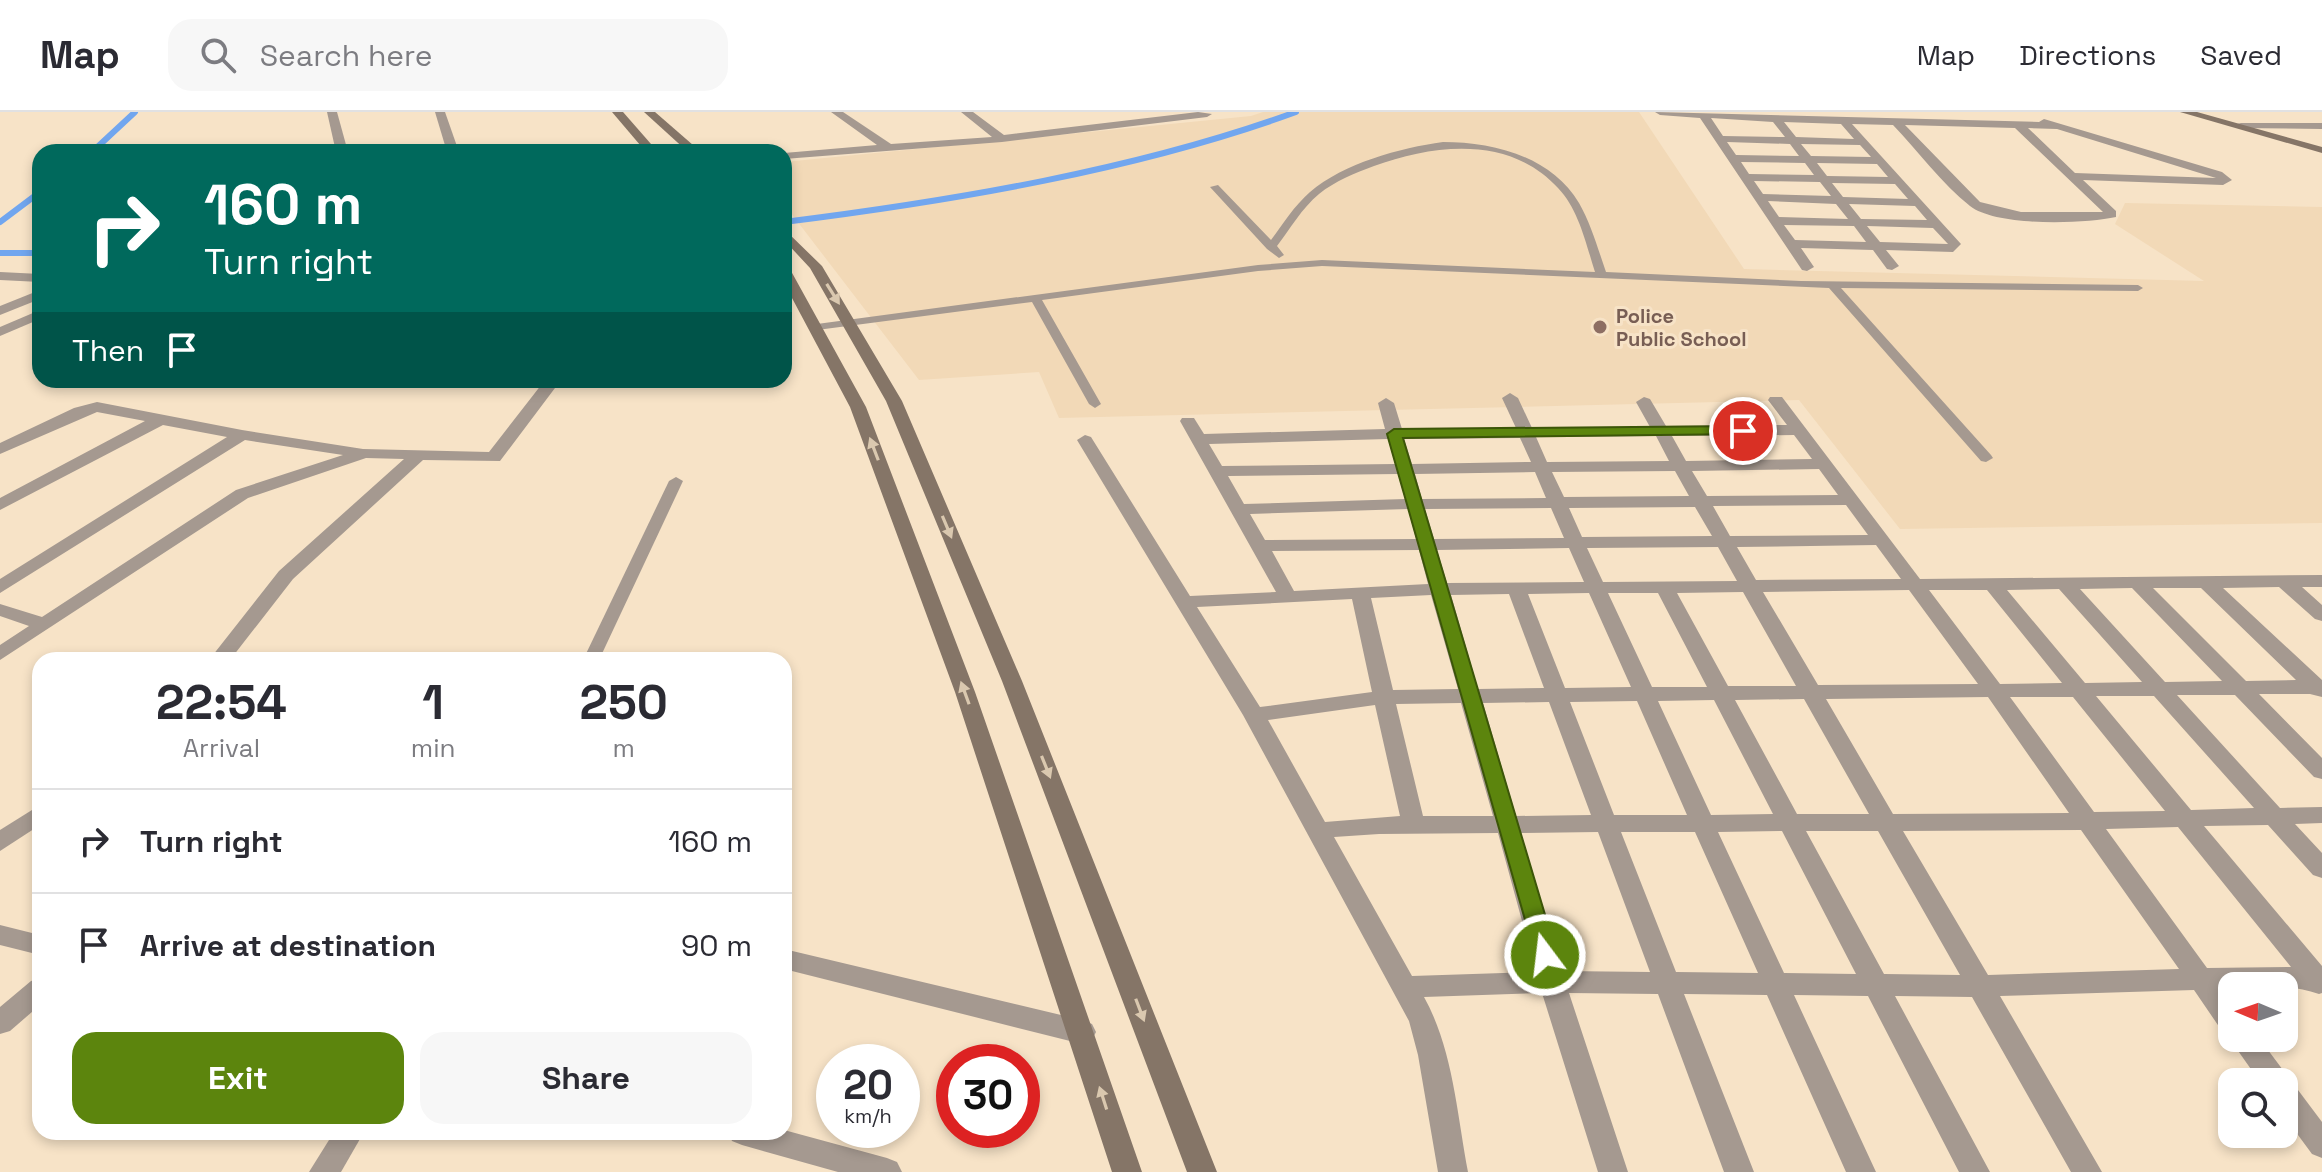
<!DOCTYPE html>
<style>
:root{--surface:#fff;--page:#f7f7f7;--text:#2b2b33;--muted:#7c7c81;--line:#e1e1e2;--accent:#5c850d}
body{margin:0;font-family:"Space Grotesk",sans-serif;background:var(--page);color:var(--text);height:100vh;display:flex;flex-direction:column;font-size:30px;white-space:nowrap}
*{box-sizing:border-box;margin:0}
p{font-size:26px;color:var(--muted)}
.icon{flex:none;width:44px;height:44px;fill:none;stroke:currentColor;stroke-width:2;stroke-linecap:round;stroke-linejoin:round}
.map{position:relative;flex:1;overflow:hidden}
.panel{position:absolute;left:32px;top:540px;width:760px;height:488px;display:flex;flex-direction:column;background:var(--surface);border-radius:24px;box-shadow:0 4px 12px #0003}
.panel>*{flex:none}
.guide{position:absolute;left:32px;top:32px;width:760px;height:244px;border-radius:24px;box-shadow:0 4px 12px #0003;background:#00695c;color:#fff;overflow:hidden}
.needle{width:52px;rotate:272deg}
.fabs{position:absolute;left:2218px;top:860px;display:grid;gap:16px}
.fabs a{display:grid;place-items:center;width:80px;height:80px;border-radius:16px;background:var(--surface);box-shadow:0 4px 12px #0003;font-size:40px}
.speed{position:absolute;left:816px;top:932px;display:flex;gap:16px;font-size:40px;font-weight:700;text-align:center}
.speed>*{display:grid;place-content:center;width:104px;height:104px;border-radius:50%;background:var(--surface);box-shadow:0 4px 12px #0003;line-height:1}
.speed small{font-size:20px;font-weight:400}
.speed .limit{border:12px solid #d22;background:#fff;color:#111}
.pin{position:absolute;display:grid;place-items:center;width:68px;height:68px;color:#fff;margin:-34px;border:4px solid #fff;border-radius:50%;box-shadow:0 2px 8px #0007}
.me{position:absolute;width:88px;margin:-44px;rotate:345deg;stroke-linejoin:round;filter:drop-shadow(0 0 6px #0008)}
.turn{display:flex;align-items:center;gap:28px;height:168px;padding:0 40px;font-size:36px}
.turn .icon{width:104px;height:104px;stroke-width:2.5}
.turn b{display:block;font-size:56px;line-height:68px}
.then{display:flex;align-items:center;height:76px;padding:0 40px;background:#0003;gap:16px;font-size:30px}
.eta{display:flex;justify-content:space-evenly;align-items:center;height:136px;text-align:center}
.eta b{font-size:48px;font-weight:700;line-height:56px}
.cta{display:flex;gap:16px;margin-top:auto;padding:16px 40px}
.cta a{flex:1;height:92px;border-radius:24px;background:var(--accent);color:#fff;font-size:32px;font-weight:700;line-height:92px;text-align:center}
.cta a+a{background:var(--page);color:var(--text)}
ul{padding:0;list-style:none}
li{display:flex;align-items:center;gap:24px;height:104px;padding:0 40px;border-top:2px solid var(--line)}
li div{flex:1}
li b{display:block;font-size:30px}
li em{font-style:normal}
header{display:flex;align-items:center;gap:48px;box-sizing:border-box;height:112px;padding:0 40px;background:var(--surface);border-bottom:2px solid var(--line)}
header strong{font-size:38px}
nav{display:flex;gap:44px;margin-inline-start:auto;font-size:28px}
.search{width:560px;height:72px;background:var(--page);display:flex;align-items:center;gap:20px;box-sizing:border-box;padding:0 28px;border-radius:24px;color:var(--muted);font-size:30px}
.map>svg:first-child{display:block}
.built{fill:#f2d9b7}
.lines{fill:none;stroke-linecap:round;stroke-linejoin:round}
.stream{stroke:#71a6ef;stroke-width:6}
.service{fill:#a59990;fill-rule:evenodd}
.minor{fill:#a59990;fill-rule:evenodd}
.secondary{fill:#857567;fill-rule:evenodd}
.oneway{fill:#dac8af}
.route{fill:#5c850d;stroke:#3c5608;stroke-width:2}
.education-dot{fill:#8d6e63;stroke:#f7e3c7;stroke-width:3}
.labels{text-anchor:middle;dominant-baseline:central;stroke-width:6;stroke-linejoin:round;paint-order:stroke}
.far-education-label{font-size:20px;font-weight:bold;fill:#785e54;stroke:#f7e3c7;text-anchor:start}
</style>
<header>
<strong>Map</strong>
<div class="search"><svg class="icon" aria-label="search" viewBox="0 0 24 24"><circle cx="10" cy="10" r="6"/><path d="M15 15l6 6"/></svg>Search here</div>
<nav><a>Map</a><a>Directions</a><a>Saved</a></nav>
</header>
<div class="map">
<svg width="2322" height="1060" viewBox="0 0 2322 1060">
<rect width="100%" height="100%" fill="#f7e3c7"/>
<path class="built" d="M1263 0H1639L1744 157 2204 169 2115 112 2125 91 2322 95V411L1900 417 1799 288 1059 306 1039 260 919 268 784 92V50L1251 4Z"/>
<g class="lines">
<g class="stream">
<path d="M92 40 135 0"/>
<path d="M0 110 40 80"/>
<path d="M784 110C952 89 1137 58 1296 0"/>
<path d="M0 141H40"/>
</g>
<g class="service">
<path d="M1443 30C1493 30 1551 44 1579 91 1591 112 1598 137 1606 160L1801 169 2138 173 2143 176 2138 179 1841 176 1991 343 1993 346 1986 350 1981 349 1829 176 1322 154 1258 159 1042 188 1101 292 1095 296 1089 292 1032 190 817 218 811 215 817 212 1258 153 1322 148 1595 160C1586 132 1579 98 1558 76 1510 23 1434 32 1374 54 1355 61 1335 69 1319 82 1302 96 1290 117 1277 134L1284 143 1279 146 1267 137 1210 75 1218 73 1271 128C1283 112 1294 94 1310 80 1344 51 1400 36 1443 30Z"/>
<path d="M676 365 683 369 599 548H583L669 369Z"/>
</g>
<g class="minor">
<path d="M327 0H337L348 40H336Z"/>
<path d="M435 0H445L459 40H447Z"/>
<path d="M831 0H843L891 32 992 25 961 0H973L1004 23 1198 0 1212 2 1207 5 1002 30 784 47V41L877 33Z"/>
<path d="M1655 0 2039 10 2044 7 2222 60 2232 68 2223 73 2083 68 2116 99V105C2084 112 1997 115 1970 94 1942 72 1918 39 1893 13L1852 12 1961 132 1953 140 1886 138 1899 154 1892 158 1887 157 1873 138 1801 136 1814 155 1807 159 1802 158 1700 6 1660 3ZM1711 6 1773 10 1785 25 1723 24ZM1784 10 1841 12 1854 27 1796 25ZM1905 13 2015 16 2103 100H2021L1980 90ZM2028 16 2057 17 2216 66 2075 61ZM1727 30 1790 32 1799 44 1736 43ZM1801 32 1860 33 1871 45 1811 44ZM1741 50 1805 51 1814 63 1749 62ZM1817 51 1877 52 1888 65 1827 64ZM1754 69 1820 70 1831 84 1763 82ZM1832 71 1895 72 1908 87 1843 85ZM1768 89 1836 92 1848 107 1779 105ZM1849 92 1915 94 1927 108 1861 107ZM1784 113 1854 114 1866 130 1795 128ZM1867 114 1933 116 1948 132 1880 130Z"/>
<path d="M2241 11H2322V17L2237 16V12Z"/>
<path d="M0 160 40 162V170L0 168Z"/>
<path d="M40 178V187L0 203V194Z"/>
<path d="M40 198V207L0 224V215Z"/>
<path d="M545 268H561L500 349 423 348 293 467 230 548H209L279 459 404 347 366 346 248 386 0 548V533L29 514 0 504V492L42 505 236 378 343 343 245 328 0 481V467L227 325 163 313 0 398V386L145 309 97 300 0 342V331L74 296 97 290 242 318 363 337 489 340Z"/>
<path d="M1510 281 1518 286 1532 316 1650 315 1636 290 1644 285 1650 287 1666 314 1787 313 1768 288 1770 285H1782L1920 467 2322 463V475H2302L2322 493V509L2315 507 2279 475 2223 476 2322 568V585L2310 582H2259L2322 646V667L2314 665 2235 583H2177L2280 696 2322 695V711L2295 712 2322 741V766L2313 763 2268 713 2204 714 2322 854V881L2319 882C2291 872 2264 874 2232 874V877H2223L2232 890V926H2259L2322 1010V1046L2312 1042 2284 1004V970H2260L2229 926 2231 922 2222 919 2194 878 2000 884 2102 1060H2071L1972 885 1895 884 1990 1060H1959L1868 884 1794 883 1876 1060H1846L1767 883 1684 882 1754 1060H1724L1658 882 1569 881 1628 1060H1598L1542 881 1424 885C1453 937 1457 1002 1468 1060H1438L1418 943 1409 909 1243 603 1077 328 1085 323 1091 325 1190 484 1276 480 1180 309 1182 306H1194L1204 322 1385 317 1378 291 1386 286 1394 291 1402 317 1516 316 1502 286ZM1794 323 1812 347 1686 349 1672 324ZM1656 324 1669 349 1547 350 1536 325ZM1520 326 1531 350 1412 352 1404 327ZM1388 327 1395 352 1222 354 1209 332ZM1819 357 1838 383 1707 384 1692 359ZM1675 359 1689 384 1564 385 1552 360ZM1535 360 1546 386 1422 387 1415 362ZM1398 362 1405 387 1244 392 1228 364ZM1846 393 1868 423 1730 424 1713 394ZM1695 395 1712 424 1582 425 1569 396ZM1551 396 1564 426 1434 427 1425 397ZM1408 397 1416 427 1265 428 1250 402ZM1876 433 1901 467 1756 468 1737 435ZM1718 435 1737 469 1603 470 1587 436ZM1569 436 1584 470 1447 471 1437 438ZM1419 438 1428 472 1294 479 1272 439ZM2132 476 2222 569 2165 570 2080 477ZM2153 476H2201L2296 568 2246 569ZM2059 477 2142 570 2085 571 2007 478ZM1909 478 1978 572 1818 573 1763 480ZM1929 478H1987L2062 571 2000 572ZM1743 480 1796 574H1728L1677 481ZM1589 481 1631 575 1565 576 1528 482ZM1608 481H1658L1707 575H1652ZM1509 482 1544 576 1478 577 1451 483ZM1431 483 1458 577 1393 578 1371 486ZM1352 487 1372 580 1260 595 1197 495ZM2096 584H2154L2254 696 2191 698ZM1988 585 2069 701 1893 702 1826 587ZM2010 585H2073L2165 699 2094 700ZM1804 587 1869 702H1797L1735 588ZM1714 588 1773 702 1711 703 1658 589ZM1637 589 1687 703H1614L1570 590ZM1549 590 1591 703 1516 704 1483 591ZM1461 591 1493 704H1423L1396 592ZM1375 593 1400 704 1325 710 1268 608ZM2178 715 2291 855 2207 856 2106 717ZM2081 718 2179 857 1988 863 1903 719ZM1782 719 1856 862 1784 861 1718 720ZM1806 719H1878L1960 863 1884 862ZM1598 720 1650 860 1562 859 1521 721ZM1621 720H1695L1758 861 1676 860ZM1498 721 1536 860 1412 864 1334 725 1379 722Z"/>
<path d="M40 693V713L0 739V718Z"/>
<path d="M0 813 40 823V843L0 833Z"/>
<path d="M784 837 1082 908 1092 912 1096 920 1092 928 1082 932 784 857Z"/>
<path d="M40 866V893L10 919 0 922V895L31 869Z"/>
<path d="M784 1018 887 1046 897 1050 902 1060H838L742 1033 732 1029 728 1020Z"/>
<path d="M334 1020H364L341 1060H309Z"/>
</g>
<g class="secondary">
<path d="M612 0H623L658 40H646Z"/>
<path d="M644 0H655L701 40H688Z"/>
<path d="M2180 0H2197L2322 35V41Z"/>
<path d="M784 117 822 154 902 289 1022 569 1217 1060H1187L1002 569 886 289 810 156 784 128Z"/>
<path d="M784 155 791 159 866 295 975 580 1142 1060H1112L955 580 850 295 784 171Z"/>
</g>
</g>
<defs><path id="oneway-solid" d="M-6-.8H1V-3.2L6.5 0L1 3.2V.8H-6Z" transform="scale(2)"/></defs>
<g class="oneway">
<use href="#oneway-solid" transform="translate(833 182) rotate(58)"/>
<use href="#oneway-solid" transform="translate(874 337) rotate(-111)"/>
<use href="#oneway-solid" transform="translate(947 415) rotate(67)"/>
<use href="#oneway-solid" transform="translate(965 581) rotate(-110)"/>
<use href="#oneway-solid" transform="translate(1046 655) rotate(68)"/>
<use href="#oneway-solid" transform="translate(1140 898) rotate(69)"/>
<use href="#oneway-solid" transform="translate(1103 986) rotate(-108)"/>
</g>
<path class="route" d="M1743 314 1751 319 1748 322 1403 326 1557 843 1553 850 1545 853 1537 850 1387 322 1394 317Z"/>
<circle class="education-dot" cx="1600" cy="215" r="8"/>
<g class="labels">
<g class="far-education-label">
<text x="1616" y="204">Police<tspan x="1616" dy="23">Public School</tspan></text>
</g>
</g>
</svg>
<div class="fabs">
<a><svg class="needle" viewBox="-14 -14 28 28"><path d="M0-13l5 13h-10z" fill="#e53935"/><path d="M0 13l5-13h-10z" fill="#7c7c81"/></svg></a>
<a><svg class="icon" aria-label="search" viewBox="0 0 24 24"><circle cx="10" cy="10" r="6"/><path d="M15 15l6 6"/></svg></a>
</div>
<div class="speed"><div>20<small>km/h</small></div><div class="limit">30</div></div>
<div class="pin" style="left:1743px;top:319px;background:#d93025"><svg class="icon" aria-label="arrive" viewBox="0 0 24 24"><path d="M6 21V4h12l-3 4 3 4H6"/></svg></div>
<svg class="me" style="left:1545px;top:843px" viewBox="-20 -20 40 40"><circle r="17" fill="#5c850d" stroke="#fff" stroke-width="3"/><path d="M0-11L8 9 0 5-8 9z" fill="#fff"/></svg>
<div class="guide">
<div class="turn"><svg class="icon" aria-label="right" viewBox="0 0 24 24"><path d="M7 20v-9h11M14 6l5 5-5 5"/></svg><div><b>160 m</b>Turn right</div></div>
<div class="then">Then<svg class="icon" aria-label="arrive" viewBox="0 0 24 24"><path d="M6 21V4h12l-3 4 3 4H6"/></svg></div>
</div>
<section class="panel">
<div class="eta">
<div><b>22:54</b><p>Arrival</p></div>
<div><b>1</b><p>min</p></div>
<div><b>250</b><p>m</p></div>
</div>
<ul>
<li><svg class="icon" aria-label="right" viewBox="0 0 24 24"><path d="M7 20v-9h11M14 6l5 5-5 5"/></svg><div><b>Turn right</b></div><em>160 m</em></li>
<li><svg class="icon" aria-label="arrive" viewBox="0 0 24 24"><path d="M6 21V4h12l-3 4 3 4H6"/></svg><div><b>Arrive at destination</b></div><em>90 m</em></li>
</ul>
<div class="cta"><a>Exit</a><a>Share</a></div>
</section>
</div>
